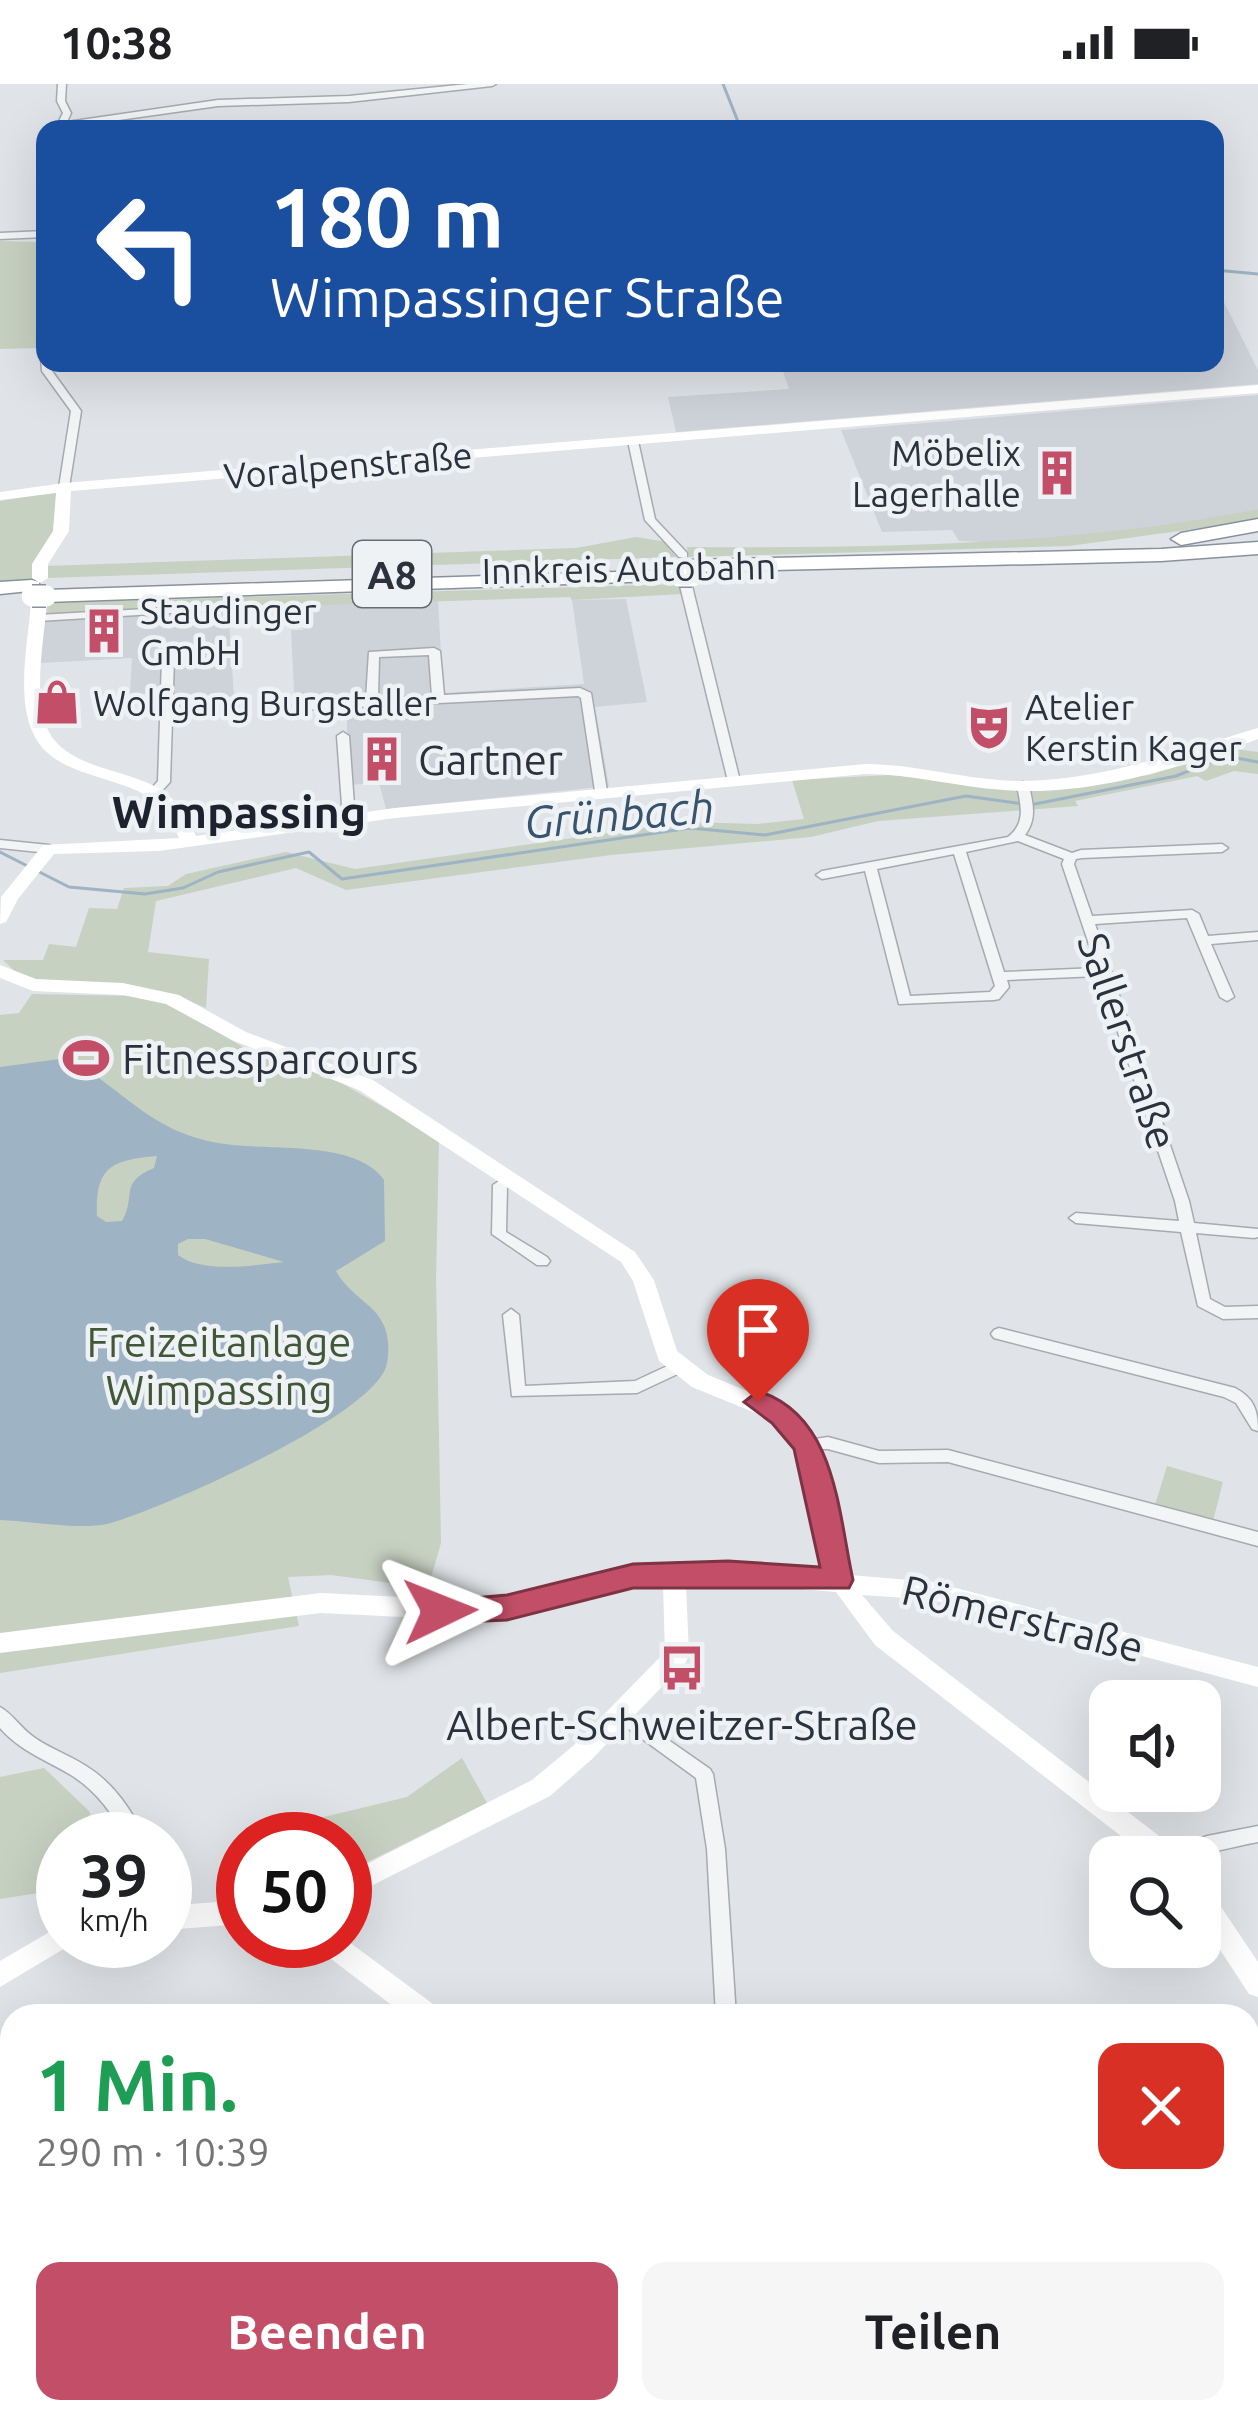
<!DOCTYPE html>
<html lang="de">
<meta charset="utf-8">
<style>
:root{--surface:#fff;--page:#f6f6f6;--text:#202124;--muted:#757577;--accent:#c24f67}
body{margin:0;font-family:Ubuntu,sans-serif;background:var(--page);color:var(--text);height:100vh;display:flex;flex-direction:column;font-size:45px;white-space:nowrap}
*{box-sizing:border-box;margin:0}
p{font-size:39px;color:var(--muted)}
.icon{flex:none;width:66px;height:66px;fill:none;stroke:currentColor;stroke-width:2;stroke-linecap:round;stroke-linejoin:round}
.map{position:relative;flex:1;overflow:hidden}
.panel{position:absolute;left:0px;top:1920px;width:1260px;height:420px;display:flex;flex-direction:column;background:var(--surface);border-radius:36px 36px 0 0;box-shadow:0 12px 48px #0002}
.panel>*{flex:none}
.hud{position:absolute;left:36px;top:36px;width:1188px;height:252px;border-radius:24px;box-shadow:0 12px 48px #0002;background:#1a4fa0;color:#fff;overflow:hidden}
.tools{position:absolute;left:1089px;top:1596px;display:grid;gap:24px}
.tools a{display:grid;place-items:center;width:132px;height:132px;border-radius:24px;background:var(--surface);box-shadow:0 12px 48px #0002;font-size:60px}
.speed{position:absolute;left:36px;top:1728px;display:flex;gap:24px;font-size:60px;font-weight:700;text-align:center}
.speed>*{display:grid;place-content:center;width:156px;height:156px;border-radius:50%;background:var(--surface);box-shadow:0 12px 48px #0002;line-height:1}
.speed small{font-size:30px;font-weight:400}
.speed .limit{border:18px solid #d22;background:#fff;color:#111}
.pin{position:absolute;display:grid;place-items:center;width:102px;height:102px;color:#fff;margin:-123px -51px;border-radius:50% 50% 50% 0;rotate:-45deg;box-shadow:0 0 12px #0007}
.pin .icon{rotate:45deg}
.me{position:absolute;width:132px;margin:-66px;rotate:88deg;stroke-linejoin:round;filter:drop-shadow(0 0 9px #0008)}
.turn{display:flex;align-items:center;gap:42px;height:252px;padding:0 36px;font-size:54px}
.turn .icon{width:156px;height:156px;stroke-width:2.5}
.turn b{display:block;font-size:84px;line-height:102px}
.round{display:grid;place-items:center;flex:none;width:126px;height:126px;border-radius:24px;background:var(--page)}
.head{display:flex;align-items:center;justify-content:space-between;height:204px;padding:0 36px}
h1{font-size:72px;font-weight:600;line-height:90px;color:#1e9e55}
.primary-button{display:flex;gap:24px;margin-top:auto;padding:24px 36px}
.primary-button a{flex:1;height:138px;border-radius:24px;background:var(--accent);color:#fff;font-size:48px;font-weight:600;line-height:138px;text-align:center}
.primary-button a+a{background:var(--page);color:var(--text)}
.status{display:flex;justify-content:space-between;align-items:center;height:84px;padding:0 60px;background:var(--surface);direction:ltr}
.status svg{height:33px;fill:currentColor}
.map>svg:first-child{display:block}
.built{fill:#ced2d9}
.green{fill:#c6d1c1}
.water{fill:#9eb3c4;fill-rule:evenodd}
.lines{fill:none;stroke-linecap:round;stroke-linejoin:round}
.stream{stroke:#9eb3c4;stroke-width:3}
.street-casing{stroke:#a6aab1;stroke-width:3}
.highway-casing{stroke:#88929d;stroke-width:3}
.street{fill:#f2f4f6;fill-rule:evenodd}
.secondary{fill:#fff;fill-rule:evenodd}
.highway{fill:#fff;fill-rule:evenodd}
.highway-bridge-casing{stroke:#88929d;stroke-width:24;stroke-linecap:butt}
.highway-bridge{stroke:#fff;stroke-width:21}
.route{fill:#c24f67;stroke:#7e3343;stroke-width:3}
.labels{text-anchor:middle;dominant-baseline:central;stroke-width:9;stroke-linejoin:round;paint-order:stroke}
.far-poi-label{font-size:36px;fill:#2a323d;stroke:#eff2f5;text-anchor:start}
.far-street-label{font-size:36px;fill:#2a323d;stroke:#eff2f5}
.shield{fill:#eff2f5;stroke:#656c74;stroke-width:3}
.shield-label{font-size:39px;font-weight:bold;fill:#2a323d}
.poi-label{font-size:42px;fill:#2a323d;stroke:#eff2f5;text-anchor:start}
.street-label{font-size:42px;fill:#2a323d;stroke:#eff2f5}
.park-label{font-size:42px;fill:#405838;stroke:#eff2f5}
.neighbourhood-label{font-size:45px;font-weight:bold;fill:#1c232e;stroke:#eff2f5}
.water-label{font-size:45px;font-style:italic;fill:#37536e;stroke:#eff2f5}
</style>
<div class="status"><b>10:38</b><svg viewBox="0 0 49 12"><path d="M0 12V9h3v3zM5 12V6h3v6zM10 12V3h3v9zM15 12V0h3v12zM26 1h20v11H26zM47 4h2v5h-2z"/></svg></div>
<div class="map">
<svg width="1258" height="2340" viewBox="0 0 1258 2340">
<rect width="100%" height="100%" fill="#e0e3e7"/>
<g class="built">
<path d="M1215 200 1258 286V300L676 348 668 313 789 305 780 279H1215Z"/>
<path d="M1258 311V425L1155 445 1021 459 959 457 952 446 882 448 841 346Z"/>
<path d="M438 515 443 609 584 600 572 516 626 515 647 618 595 623 609 702 386 725 379 699 347 701V625L295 626 291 546H303L306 519Z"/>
<path d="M31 519 228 521 235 629 166 636 167 609 130 610 132 574 40 579Z"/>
</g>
<g class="green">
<path d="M0 157 37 158 39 264 0 265Z"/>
<path d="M57 408V447L33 481 32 495 0 498V417Z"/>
<path d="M1258 425V434L1238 439 1069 462 689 473 687 463C879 464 1070 462 1258 425Z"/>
<path d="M636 453 667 458 676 473 47 494 46 482 576 464Z"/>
<path d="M680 500 682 510 572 516 570 513 49 530 48 519Z"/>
<path d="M1234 665 1258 668V690L1234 687 1206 697 1197 692 1075 717 1078 722 878 737 811 753 611 771 346 806 296 784 156 817 148 868 209 875 206 924C148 897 87 899 24 896L3 876H43L49 860 76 863 89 824 117 825 124 804 168 802 186 790 286 768 355 785 686 738 757 740 804 735 792 696 910 690 982 704 1026 706 1149 691Z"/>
<path d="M32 910 134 912 171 920 243 963 324 989 439 1055 436 1195 441 1459 428 1504 331 1491 288 1493 299 1542 0 1589V931L19 929Z"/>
<path d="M1167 1382 1223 1398 1213 1437 1155 1421Z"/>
<path d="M462 1674 487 1719 345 1789V1755H267L266 1747 407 1713Z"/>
<path d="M44 1684 89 1727 101 1755H63V1805L0 1815V1693Z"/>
<path d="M474 2328H642L639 2340H471Z"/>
</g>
<path class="water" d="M67 974C123 1004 149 1047 218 1059 265 1068 355 1054 384 1096L385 1157 336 1187C356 1223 396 1222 387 1279 379 1330 163 1424 111 1439 84 1447 30 1437 0 1436V983ZM157 1072 154 1084C118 1099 137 1112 122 1137L106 1138 97 1132C95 1082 112 1076 157 1072ZM188 1155H205L284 1178C256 1181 202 1190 178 1171V1160Z"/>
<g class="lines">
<g class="stream">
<path d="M723 0 741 45"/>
<path d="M1215 186 1258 190"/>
<path d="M0 768 69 803 145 810 183 804 218 788 309 768 342 795 690 744 765 751 966 712 1030 721 1176 692 1226 672 1258 678"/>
</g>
<g class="street-casing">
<g id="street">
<path d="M58 0H66L65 17 71 29 67 38 218 16 349 12 468 0H496L492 2 349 18 218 22 55 45 63 29 57 17Z"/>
<path d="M45 147V153L0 155V149Z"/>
<path d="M45 258V279H51L52 287 81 327 69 403 64 406 59 403 71 327 42 287 40 261Z"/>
<path d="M629 355 638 357 655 435 687 469V473H679L645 436 628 357Z"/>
<path d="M686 499 692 502 740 697 738 700H730L728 697 680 502Z"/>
<path d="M200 522 206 525 204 527 38 537 32 534 38 531Z"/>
<path d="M434 564 440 567 444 611 580 604 591 609 607 707 605 710 601 711 595 707 581 614 578 612 297 626 291 622 297 618 366 615 369 568ZM429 571 432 612 378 614 379 573Z"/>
<path d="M168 571 174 574 170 698 159 710 155 711 149 707 158 697 162 574Z"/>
<path d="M343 648 349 652 355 735 349 739 343 735 337 652Z"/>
<path d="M1023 698 1029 702C1033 720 1037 735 1025 751L1072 769 1081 766 1222 760 1228 764 1222 768 1082 774 1076 775 1074 780 1092 832 1192 826 1199 830 1208 852 1258 848V856L1211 860 1234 913 1227 917 1220 913 1187 834 1095 840 1189 1117 1194 1139 1258 1145V1153L1254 1154 1196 1149 1210 1215 1225 1223 1258 1222V1234L1223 1235 1198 1222 1181 1148 1076 1139 1069 1134 1076 1129 1179 1137 1175 1117 1099 892 1007 896 1009 903 999 915 994 916 899 920 865 787 822 795 816 791 822 787 1008 753C1026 739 1021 722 1017 702ZM1018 757 1064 775 1062 780 1097 884 1004 888 966 768ZM954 770 995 902 990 908 910 912 877 785Z"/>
<path d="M0 756 49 761 55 765 49 769 0 764Z"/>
<path d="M511 1089 518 1094 507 1103 506 1148 547 1173 550 1177 547 1181H537L492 1150 493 1101Z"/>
<path d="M511 1225 519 1231 525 1302 635 1297 678 1277 684 1279 686 1283 684 1287 637 1309 512 1312 503 1231Z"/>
<path d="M999 1244 1235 1304C1254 1314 1258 1326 1258 1347L1252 1345 1236 1319 1224 1313 994 1254 991 1250 994 1246Z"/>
<path d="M828 1353 879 1367 948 1366 1258 1448V1462L948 1378 879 1379 828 1365H802L800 1361 802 1357Z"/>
<path d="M0 1623C13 1630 21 1645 35 1654 51 1665 69 1671 86 1682 114 1699 131 1726 146 1755H127C112 1730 97 1707 71 1691 46 1676 20 1667 0 1644Z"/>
<path d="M621 1623 710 1685 713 1690 725 1765 736 1932H716L707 1765 696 1694 615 1635 612 1630 615 1625Z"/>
<path d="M1258 1742V1758C1226 1764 1198 1773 1166 1773L1168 1767 1207 1752Z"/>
<path d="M165 1798 172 1800 182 1833 180 1839 173 1841 165 1836Z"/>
<path d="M641 2328H663L660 2340H638Z"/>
</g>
</g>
<g class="highway-casing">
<g id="highway">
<path d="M1258 435V447L1181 461 1171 455 1181 449Z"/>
<path d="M1258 458V470L1161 477 691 488 681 482 691 476 1161 465Z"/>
<path d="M679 486 686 488V496L46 518 36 512 46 506Z"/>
<path d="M32 496 39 498V506L0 510V498Z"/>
</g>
</g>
<use href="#street" class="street"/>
<g class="secondary">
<path d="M1258 301V309L71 407 69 447 48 480V494L40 499 32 494V480L53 447 56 409 0 416V408L64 399Z"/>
<path d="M39 514 47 519C44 555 32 615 49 648 69 686 131 685 163 707 179 719 188 734 196 752L395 724 865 680C918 680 969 697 1022 697 1105 696 1180 667 1258 644V655C1180 684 1088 713 1004 706 957 703 912 690 865 690L395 734 159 767 54 770 18 815 6 838 0 840 1 813 43 761 179 754C172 739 166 726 153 716 118 690 53 694 33 649 16 613 28 557 31 519Z"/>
<path d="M0 881 36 895 123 899 179 911 246 948 373 996 635 1168 654 1196 677 1267 708 1291 791 1325 816 1355 834 1441 850 1491 933 1498 1258 1583V1603L933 1516 862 1511 893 1547 1176 1765 1180 1773H1148L875 1561 836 1508 728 1499 686 1500 689 1571 686 1578 591 1676 550 1712 345 1815V1791L532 1696 573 1662 665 1568 663 1501H633L484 1537 321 1529 0 1569V1549L321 1509 484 1517 633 1483 728 1481 826 1489 811 1441 797 1364 775 1337 692 1303 659 1277 633 1197 621 1178 359 1006 232 956 166 920 123 911 33 907 0 894Z"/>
<path d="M1200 1801 1209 1805 1258 1878V1913L1249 1910 1200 1835Z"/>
<path d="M243 1816V1840L165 1846V1822Z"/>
<path d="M63 1840V1857H74L72 1860 0 1903V1877Z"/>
<path d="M345 1855 437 1923 441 1932H406L318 1865 314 1857Z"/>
<path d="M1258 2103V2131L1248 2132V2104Z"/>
</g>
<use href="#highway" class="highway"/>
<g class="highway-bridge-casing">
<g id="highway-bridge">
<path d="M679 492H692"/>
<path d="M32 512H46"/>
</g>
</g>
<use href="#highway-bridge" class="highway-bridge"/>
</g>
<path class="route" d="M758 1307C836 1331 838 1428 853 1496L849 1504H633L507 1536 440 1539 429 1536 424 1527 429 1518 507 1511 633 1480 728 1477 820 1483 794 1365 772 1339 744 1318Z"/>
<defs>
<g id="building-bare" transform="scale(3.6)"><path d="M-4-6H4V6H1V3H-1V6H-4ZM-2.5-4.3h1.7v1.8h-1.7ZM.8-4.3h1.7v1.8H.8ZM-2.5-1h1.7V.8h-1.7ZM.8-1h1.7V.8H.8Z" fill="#c24f67" stroke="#eff2f5" stroke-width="2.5" paint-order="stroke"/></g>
<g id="shop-bare" transform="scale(3.6)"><path d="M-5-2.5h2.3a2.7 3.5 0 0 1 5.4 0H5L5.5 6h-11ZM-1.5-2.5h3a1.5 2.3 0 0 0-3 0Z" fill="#c24f67" stroke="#eff2f5" stroke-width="2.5" paint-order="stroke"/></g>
<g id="theatre-bare" transform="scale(3.6)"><path d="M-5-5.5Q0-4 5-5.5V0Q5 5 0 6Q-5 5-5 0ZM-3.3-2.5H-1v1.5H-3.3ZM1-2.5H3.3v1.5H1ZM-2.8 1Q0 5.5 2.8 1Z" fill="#c24f67" stroke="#eff2f5" stroke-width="2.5" paint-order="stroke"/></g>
<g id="stadium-bare" transform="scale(3.6)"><path d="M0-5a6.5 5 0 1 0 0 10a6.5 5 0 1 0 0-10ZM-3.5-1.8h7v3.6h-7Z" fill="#c24f67" stroke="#eff2f5" stroke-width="2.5" paint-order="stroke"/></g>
<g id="bus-bare" transform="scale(3.6)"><path d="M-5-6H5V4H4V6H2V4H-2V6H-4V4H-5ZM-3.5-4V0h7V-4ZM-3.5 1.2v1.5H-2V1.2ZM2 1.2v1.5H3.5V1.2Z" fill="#c24f67" stroke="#eff2f5" stroke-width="2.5" paint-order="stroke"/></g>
</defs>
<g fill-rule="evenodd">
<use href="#building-bare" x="1057" y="389"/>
<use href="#building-bare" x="104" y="547"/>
<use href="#shop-bare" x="57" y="618"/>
<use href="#theatre-bare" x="989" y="643"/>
<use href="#building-bare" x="382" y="675"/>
<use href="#stadium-bare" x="86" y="974"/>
<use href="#bus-bare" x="682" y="1584"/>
</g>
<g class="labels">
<g class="far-poi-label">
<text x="1021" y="368" text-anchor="end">Möbelix<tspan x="1021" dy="41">Lagerhalle</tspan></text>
<text x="140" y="526">Staudinger<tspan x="140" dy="41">GmbH</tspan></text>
<text x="93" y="618">Wolfgang Burgstaller</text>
<text x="1025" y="622">Atelier<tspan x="1025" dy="41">Kerstin Kager</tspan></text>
</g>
<g class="far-street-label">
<text transform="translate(348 381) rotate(-5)">Voralpenstraße</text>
<text transform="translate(629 484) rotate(-1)">Innkreis Autobahn</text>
</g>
<rect class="shield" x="353" y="457" width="78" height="66" rx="9"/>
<g class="shield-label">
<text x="392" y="490">A8</text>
</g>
<g class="poi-label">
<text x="418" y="675">Gartner</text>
<text x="122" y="974">Fitnessparcours</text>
<text x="682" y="1640" text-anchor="middle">Albert-Schweitzer-Straße</text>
</g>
<g class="street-label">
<text transform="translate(1128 957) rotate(71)">Sallerstraße</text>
<text transform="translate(1023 1534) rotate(14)">Römerstraße</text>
</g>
<g class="park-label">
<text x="219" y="1257">Freizeitanlage<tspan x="219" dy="48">Wimpassing</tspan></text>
</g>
<g class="neighbourhood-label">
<text x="239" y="727">Wimpassing</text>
</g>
<g class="water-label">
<text transform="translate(619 730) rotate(-5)">Grünbach</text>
</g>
</g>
</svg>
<div class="tools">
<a><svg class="icon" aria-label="sound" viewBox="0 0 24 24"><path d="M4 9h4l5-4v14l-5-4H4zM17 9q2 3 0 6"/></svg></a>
<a><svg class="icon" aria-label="search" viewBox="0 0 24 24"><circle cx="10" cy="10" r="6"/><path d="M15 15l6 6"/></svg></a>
</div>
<div class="speed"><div>39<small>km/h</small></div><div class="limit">50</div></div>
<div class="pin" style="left:758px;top:1318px;background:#d93025"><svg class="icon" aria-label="arrive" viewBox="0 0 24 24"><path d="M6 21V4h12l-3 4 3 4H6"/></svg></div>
<svg class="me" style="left:440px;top:1527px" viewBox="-20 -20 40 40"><path d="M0-17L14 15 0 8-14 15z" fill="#c24f67" stroke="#fff" stroke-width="4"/></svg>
<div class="hud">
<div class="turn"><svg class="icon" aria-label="left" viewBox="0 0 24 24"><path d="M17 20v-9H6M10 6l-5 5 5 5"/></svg><div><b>180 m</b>Wimpassinger Straße</div></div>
</div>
<section class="panel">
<div class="head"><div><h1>1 Min.</h1><p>290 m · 10:39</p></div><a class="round" style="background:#d93025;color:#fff"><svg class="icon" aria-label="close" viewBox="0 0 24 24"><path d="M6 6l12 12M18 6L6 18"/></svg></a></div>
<div class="primary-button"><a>Beenden</a><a>Teilen</a></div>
</section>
</div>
